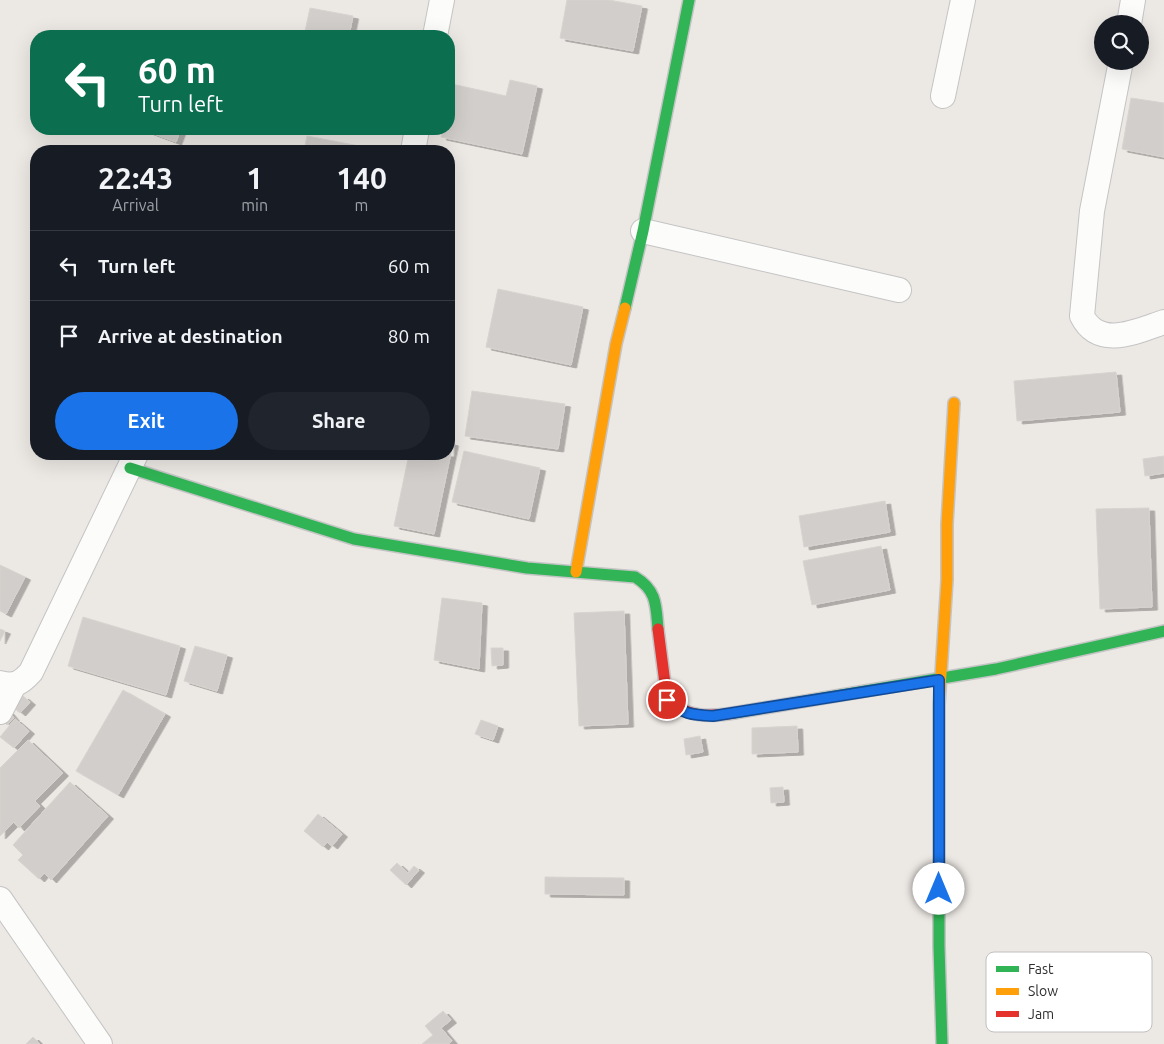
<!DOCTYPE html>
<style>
:root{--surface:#171b24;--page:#20242c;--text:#f1f3f6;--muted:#9ea1a6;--line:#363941;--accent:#1a73e8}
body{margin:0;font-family:Ubuntu,sans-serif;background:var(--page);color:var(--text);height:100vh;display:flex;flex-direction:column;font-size:19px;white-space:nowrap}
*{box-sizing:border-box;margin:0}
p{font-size:16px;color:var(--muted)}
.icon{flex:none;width:28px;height:28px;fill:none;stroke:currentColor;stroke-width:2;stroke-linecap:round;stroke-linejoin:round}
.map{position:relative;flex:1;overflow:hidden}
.panel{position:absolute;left:30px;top:145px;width:425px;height:315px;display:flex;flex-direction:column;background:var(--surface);border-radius:20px;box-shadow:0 5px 20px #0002}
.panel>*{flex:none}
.top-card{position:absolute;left:30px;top:30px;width:425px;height:105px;border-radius:20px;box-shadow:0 5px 20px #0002;background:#0b6e4f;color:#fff;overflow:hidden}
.buttons{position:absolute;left:1094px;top:15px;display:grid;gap:10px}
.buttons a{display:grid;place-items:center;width:55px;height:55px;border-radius:50%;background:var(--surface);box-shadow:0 5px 20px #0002;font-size:25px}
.pin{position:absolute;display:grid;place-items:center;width:42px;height:42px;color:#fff;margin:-21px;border:2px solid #fff;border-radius:50%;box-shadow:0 1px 5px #0007}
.me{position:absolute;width:55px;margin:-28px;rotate:0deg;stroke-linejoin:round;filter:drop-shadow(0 0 4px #0008)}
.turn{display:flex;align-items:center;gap:18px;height:105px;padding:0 25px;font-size:22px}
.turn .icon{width:65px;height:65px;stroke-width:2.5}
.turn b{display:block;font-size:35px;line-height:42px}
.eta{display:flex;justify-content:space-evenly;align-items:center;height:85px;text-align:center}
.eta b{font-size:30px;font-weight:700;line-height:35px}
.action{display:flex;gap:10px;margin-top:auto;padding:10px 25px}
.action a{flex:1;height:58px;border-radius:30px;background:var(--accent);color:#fff;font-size:20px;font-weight:700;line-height:58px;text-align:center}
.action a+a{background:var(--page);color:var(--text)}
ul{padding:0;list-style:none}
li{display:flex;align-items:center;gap:15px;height:70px;padding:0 25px;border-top:1px solid var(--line)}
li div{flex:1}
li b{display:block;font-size:19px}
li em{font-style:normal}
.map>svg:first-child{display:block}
.building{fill:#d1cecb;stroke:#d7d4d0;filter:url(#shadow)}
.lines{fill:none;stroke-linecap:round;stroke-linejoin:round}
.street-casing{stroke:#c5c4c5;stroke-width:26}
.fast-casing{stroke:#c5c4c5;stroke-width:14}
.slow-casing{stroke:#c5c4c5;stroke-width:14}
.jam-casing{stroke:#c5c4c5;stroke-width:14}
.street{stroke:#fcfcfb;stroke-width:24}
.fast{stroke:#30b455;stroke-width:11}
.slow{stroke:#ff9f0a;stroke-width:11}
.jam{stroke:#e5322d;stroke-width:11}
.route-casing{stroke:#114b97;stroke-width:12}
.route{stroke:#1a73e8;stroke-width:9}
.key{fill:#fff;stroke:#c0c0c0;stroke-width:1}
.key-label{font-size:14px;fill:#2e2e2e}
</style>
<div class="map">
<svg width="1164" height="1044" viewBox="0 0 1164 1044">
<defs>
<filter id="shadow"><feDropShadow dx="5.5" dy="3" stdDeviation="0" flood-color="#0004"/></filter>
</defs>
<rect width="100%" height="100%" fill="#ece8e4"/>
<g class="building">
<path d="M567 0H609L642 6 633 51 560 38Z"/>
<path d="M310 8 353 16 349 36H304Z"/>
<path d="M510 80 537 86 522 154 441 137 443 129H449V101L452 84 506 96Z"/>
<path d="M1131 98 1164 103V157L1122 149Z"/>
<path d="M141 129H181L176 142Z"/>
<path d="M307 136 375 149 374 151H304Z"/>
<path d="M498 289 583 307 571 365 486 347Z"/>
<path d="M1116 372 1120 412 1017 421 1014 381Z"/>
<path d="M472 391 565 404 558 449 465 436Z"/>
<path d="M449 442 453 443 434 534 394 526 409 454H449Z"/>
<path d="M464 451 540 468 529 519 452 502Z"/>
<path d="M1164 456V473L1145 476 1143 459Z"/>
<path d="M885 501 890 532 804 547 799 516Z"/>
<path d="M1149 508 1152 607 1100 609 1096 509Z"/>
<path d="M881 546 890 590 812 605 803 561Z"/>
<path d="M0 565 25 577 6 614 0 611Z"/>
<path d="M442 598 482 603 479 669 434 660Z"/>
<path d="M624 611 628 724 579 726 574 613Z"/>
<path d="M83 617 180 646 166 695 68 666Z"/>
<path d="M0 629 5 631 0 641Z"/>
<path d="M195 646 227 655 217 691 184 681Z"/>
<path d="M491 648H503V665L492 666Z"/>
<path d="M123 690 165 714 118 795 76 771Z"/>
<path d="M23 696 30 702 20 713 13 707Z"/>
<path d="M8 711 14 718 7 725 0 718Z"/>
<path d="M15 719 29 731 14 748 0 737Z"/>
<path d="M481 720 498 726 493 740 475 734Z"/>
<path d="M797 726 798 752 752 754V728Z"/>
<path d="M700 736 703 752 686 755 684 739Z"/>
<path d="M28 740 63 773 35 801 40 806 19 828 14 822 0 836V768Z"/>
<path d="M70 782 108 816 51 880 44 873 39 879 18 860 23 855 13 845Z"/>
<path d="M783 787 784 802 771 803 770 788Z"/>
<path d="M318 814 342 834 332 846 327 842 323 847 304 831Z"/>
<path d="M397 863 408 873 414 866 419 870 406 885 390 870Z"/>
<path d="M545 877 624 878V895L545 894Z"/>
<path d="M443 1011 451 1020 441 1028 452 1041 448 1044H422L433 1035 425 1026Z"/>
<path d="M33 1037 40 1044H26Z"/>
</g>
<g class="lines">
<g class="street-casing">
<g id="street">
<path d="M1129 24 1133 0"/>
<path d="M435 36 442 0"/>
<path d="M1121 61 1092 211 1082 316C1099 350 1137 331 1164 322"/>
<path d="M943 96 963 0"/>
<path d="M413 151 417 129"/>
<path d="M643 231 899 290"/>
<path d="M0 683C15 687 21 683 31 672L136 454"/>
<path d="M0 712 14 685"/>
<path d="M0 899 100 1044"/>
</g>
</g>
<g class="fast-casing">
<g id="fast">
<path d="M625 308 643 231 689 0"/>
<path d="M130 468 354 539 527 568 635 577C657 590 656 606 658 629"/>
<path d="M939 705V946L942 1044"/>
<path d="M734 713 996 669 1164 631"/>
</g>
</g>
<g class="slow-casing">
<g id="slow">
<path d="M576 572 616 344 625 308"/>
<path d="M939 705 947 580V524L954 403"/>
</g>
</g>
<g class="jam-casing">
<path id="jam" d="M658 629 667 699C687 718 709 717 734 713"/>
</g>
<use href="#street" class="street"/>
<use href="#fast" class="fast"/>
<use href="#slow" class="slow"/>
<use href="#jam" class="jam"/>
</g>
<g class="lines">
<g class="route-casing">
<path id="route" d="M667 700C681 714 693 715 713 716L939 680V889"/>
</g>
<use href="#route" class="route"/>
</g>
<rect x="986" y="952" width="166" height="80" rx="8" class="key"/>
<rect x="996" y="966" width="23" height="6" fill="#30b455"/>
<rect x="996" y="988" width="23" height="7" fill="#ff9f0a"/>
<rect x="996" y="1011" width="23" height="6" fill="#e5322d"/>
<g class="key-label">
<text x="1028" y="974">Fast</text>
<text x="1028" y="996">Slow</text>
<text x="1028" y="1019">Jam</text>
</g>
</svg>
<div class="buttons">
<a><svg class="icon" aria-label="search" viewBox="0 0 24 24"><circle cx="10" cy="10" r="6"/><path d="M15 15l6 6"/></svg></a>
</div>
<div class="pin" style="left:667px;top:700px;background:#d93025"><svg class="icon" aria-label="arrive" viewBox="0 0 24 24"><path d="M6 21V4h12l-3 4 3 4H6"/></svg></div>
<svg class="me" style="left:939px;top:889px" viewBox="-20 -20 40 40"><circle r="19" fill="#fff"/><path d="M0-13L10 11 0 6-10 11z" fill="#1a73e8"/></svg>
<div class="top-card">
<div class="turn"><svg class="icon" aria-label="left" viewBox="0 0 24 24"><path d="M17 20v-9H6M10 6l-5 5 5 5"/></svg><div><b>60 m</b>Turn left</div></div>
</div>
<section class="panel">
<div class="eta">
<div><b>22:43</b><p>Arrival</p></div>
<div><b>1</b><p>min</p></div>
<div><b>140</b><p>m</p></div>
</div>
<ul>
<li><svg class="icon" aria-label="left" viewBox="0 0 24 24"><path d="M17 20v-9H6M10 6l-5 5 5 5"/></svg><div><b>Turn left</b></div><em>60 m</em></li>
<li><svg class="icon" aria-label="arrive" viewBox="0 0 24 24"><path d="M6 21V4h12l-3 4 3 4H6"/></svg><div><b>Arrive at destination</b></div><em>80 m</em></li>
</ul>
<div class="action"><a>Exit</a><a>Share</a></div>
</section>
</div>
